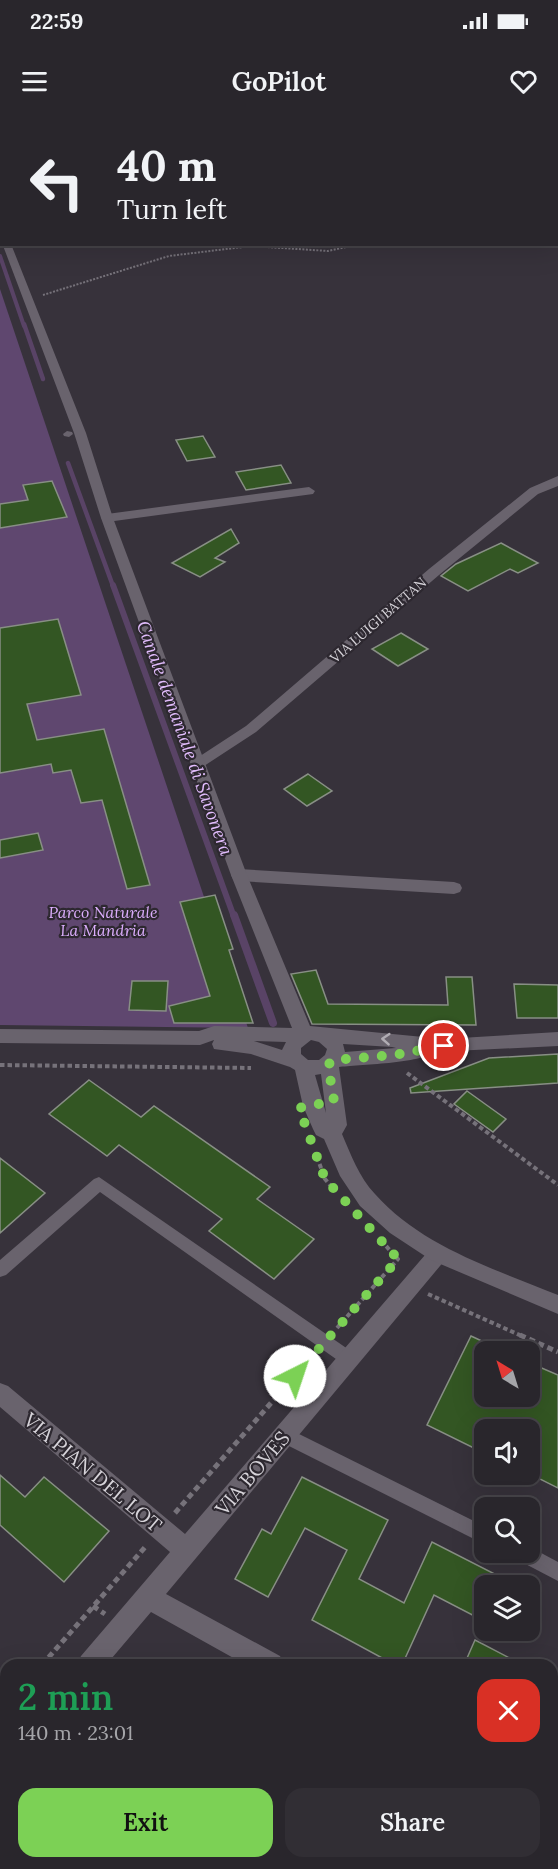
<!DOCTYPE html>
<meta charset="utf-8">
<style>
:root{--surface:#29262c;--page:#312e34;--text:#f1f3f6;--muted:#a5a5a9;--line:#454348;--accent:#7cd155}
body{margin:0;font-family:Lora,serif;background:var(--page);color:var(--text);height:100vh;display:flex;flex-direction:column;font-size:22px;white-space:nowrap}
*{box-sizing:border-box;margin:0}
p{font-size:20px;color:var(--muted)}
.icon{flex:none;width:33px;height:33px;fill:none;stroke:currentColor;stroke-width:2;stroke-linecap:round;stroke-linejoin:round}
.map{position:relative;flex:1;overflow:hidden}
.sheet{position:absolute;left:0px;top:1539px;width:558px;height:210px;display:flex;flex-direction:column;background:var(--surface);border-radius:18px 18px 0 0;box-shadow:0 6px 24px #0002,0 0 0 2px var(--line)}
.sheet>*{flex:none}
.top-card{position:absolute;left:0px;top:0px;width:558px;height:126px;box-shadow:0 6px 24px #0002,0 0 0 2px var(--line);background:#29262c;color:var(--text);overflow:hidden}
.needle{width:39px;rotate:322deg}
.tools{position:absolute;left:474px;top:1221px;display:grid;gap:12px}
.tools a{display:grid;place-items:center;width:66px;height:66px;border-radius:12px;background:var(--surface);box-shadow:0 6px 24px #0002,0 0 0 2px var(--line);font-size:30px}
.pin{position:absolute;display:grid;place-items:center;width:51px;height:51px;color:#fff;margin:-26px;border:3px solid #fff;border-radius:50%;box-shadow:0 2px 6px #0007}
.me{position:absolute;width:66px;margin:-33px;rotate:41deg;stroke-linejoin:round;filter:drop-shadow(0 0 4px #0008)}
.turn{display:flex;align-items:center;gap:21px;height:126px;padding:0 18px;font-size:27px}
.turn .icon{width:78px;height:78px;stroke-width:2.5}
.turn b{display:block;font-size:42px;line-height:51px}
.round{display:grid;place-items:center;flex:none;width:63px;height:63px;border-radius:18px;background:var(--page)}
.headline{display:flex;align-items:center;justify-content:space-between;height:102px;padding:0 18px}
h1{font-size:36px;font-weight:600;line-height:45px;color:#1e9e55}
.button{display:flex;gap:12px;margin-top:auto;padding:12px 18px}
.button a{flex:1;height:69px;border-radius:18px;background:var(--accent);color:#111;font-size:24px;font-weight:600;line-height:69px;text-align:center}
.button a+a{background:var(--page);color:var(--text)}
.status{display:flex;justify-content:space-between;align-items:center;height:42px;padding:0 30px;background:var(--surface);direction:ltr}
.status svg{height:16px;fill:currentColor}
header{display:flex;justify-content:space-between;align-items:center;height:78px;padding:0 18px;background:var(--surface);font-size:27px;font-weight:600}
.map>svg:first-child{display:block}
.green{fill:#5f476f}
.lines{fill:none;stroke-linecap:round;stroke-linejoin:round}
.stream-far3{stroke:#594366;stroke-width:4}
.stream-far2{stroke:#594366;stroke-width:4.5}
.stream-far1{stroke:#594366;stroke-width:6}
.stream{stroke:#594366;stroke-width:8}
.building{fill:#335623;stroke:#888f85;stroke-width:1.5}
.path-far2{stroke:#76727a;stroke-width:2;stroke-dasharray:2 1.5;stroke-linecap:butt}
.path-far1{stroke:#76727a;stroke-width:4;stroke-dasharray:4.5 3;stroke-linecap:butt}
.path{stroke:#76727a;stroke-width:5;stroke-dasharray:6 4;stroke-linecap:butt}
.service{fill:#69636d;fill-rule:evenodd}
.minor{fill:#69636d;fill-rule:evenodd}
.tertiary{fill:#69636d;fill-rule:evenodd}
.oneway{stroke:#b0acb3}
.route{stroke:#7cd155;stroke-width:10;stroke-dasharray:0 18}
.labels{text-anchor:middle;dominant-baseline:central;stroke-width:4.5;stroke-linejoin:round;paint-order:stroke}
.far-street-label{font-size:14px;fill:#d6d3d9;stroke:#2d2830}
.park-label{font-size:16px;font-style:italic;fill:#dbadfc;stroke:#2d2830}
.water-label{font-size:18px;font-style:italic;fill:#e1bcfc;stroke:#2d2830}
.near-street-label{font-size:20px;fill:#d6d3d9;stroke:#2d2830}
</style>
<div class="status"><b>22:59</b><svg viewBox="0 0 49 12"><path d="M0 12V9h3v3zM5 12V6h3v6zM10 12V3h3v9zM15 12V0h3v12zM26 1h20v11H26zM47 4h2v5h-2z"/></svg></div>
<header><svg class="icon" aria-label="menu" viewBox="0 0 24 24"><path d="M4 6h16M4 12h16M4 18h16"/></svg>GoPilot<svg class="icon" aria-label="heart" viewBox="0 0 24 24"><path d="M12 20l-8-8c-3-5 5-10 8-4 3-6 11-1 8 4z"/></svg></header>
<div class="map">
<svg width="558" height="1749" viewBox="0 0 558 1749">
<rect width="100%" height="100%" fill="#37323b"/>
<path class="green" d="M0 169 248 908 0 905Z"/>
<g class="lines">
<path class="stream-far3" d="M0 136 24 206"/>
<g class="stream-far2">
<path d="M24 204 43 259"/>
<path d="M68 343 113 466"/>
</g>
<path class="stream-far1" d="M113 465 234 797"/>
<path class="stream" d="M234 795 273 903"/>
</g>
<g class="building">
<path d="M203 316 215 337 187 341 176 320Z"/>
<path d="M281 345 291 363 246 370 236 352Z"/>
<path d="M52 361 67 397 0 408V384L28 380 23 365Z"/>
<path d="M231 409 239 423 215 438 225 442 200 457 172 443Z"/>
<path d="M501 423 538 443 518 453 510 449 468 471 441 456 456 444Z"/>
<path d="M58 499 81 575 27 584 37 620 104 609 150 765 127 769 102 680 81 683 71 650 53 653 51 644 0 653V508Z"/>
<path d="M401 513 428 529 398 546 372 529Z"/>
<path d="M308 654 332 671 307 686 284 669Z"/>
<path d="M38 713 43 730 0 738V720Z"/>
<path d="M215 775 233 829 229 830 253 903H174L169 886 210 876 180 782Z"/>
<path d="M316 850 328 884 448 885 446 857H472L476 905 312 904 291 854Z"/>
<path d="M132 861H168L166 891 129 890Z"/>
<path d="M514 864 558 865V898H517Z"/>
<path d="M558 934V963L411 973 410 968 489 938Z"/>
<path d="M89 960 141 997 154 986 270 1067 257 1079 314 1119 274 1159 209 1111 222 1099 119 1025 107 1036 49 994Z"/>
<path d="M467 971 506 999 493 1012 454 984Z"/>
<path d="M0 1038 45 1073 0 1113Z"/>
<path d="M471 1216 484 1222V1276H530V1243L558 1255V1368L530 1354V1310H484V1333L427 1305Z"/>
<path d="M0 1355 25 1377 44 1357 109 1411 64 1462 0 1405Z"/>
<path d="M302 1357 388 1400 359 1459 404 1483 432 1422 518 1466H484V1501L434 1475 402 1545H395L312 1500 347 1430 305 1408 268 1477 235 1459 262 1409 271 1414Z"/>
<path d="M475 1520 523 1545H464Z"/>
</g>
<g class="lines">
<path class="path-far2" d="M43 175 169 136 251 126 328 131 360 124"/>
<g class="path-far1">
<path d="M0 945 251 948"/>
<path d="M407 953 558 1065"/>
<path d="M317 1037 325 1059 330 1065"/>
<path d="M428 1174 524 1217"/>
<path d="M337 1208 398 1139 386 1126"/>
</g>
<g class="path">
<path d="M520 1215 558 1232"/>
<path d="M175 1393 312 1236"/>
<path d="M93 1486 105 1494"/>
<path d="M42 1545 146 1426"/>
<path d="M0 1593 6 1586"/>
</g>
<g class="service">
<path d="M67 311 72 312 73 314 69 317 64 316 63 314Z"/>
<path d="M99 1057 355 1234 357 1239 355 1244 349 1247 343 1244 100 1072 6 1155 0 1157V1140L94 1059Z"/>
<path d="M285 1307 484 1406V1424L279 1321 276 1315 279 1309Z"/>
<path d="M530 1427 558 1442V1461L514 1438 511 1432H530Z"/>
</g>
<g class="minor">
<path d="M240 0H248L249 2H241Z"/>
<path d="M558 356V366L538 374 439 455 256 612 204 646H194L191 643 194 640 246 606 429 449 530 368Z"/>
<path d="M309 367 315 371 313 374 107 402 101 398 107 394Z"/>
<path d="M239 749 454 762 460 764 462 768 460 772 454 774 239 761 233 759 231 755 233 751Z"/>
<path d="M438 1125 445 1128 448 1134 445 1140 166 1474 280 1536 284 1545H246L151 1492 106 1545H77L81 1536 170 1432 0 1287V1263L8 1266 185 1414 431 1128Z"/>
<path d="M6 1632V1663L0 1665V1634Z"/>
<path d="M552 1684 558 1687V1715L552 1712Z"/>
</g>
<g class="tertiary">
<path d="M0 104 2 105V114L0 113Z"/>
<path d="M2 123 11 124 86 313 113 398 247 755 310 906 444 919 558 912V926L433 932C424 943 356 945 339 947L347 1005 342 1014C351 1035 359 1057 375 1074 422 1127 495 1149 558 1175V1194L431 1140 390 1113 360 1086 340 1056 324 1019 316 1015 313 1009 303 986 295 950 290 947 251 934 214 929 212 924 214 920 200 925 0 923V909L199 911 214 906 292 908 231 755 101 398 74 313ZM311 920 319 922 327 929 325 935 319 940H308L301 934V928ZM254 921 286 922 282 930ZM343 924 392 927 396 928 345 932ZM321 954 326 993 315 955Z"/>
</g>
</g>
<defs><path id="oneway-chevron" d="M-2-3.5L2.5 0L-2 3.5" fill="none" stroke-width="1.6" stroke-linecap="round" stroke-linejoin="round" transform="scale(1.5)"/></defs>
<use class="oneway" href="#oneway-chevron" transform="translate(386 919) rotate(-176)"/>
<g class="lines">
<path class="route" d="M295 1256 398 1139 325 1059 299 988 334 981 328 945 333 940 394 935 444 926"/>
</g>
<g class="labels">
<g class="far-street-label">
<text transform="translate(378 500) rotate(-41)">VIA LUIGI BATTAN</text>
</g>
<g class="park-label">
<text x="103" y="792">Parco Naturale<tspan x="103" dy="18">La Mandria</tspan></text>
</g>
<g class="water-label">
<text transform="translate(185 618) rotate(70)">Canale demaniale di Savonera</text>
</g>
<g class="near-street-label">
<text transform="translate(93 1352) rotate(40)">VIA PIAN DEL LOT</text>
<text transform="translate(252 1353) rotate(-50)">VIA BOVES</text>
</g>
</g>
</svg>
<div class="tools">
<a><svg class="needle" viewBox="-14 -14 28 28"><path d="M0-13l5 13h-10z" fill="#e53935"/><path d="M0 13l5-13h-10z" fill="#a5a5a9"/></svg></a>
<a><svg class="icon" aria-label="sound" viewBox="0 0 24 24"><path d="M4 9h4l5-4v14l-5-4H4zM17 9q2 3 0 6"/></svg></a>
<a><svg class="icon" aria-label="search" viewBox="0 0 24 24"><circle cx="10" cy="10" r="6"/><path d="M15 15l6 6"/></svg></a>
<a><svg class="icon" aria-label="layers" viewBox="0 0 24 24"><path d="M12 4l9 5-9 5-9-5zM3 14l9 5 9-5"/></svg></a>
</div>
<div class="pin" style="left:444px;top:926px;background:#d93025"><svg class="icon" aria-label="arrive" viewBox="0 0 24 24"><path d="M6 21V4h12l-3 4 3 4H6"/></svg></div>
<svg class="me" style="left:295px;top:1256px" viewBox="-20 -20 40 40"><circle r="19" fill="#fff"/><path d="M0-13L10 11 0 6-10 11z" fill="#7cd155"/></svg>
<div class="top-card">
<div class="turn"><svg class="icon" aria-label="left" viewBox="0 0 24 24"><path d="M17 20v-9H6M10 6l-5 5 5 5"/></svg><div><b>40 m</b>Turn left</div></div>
</div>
<section class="sheet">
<div class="headline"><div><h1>2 min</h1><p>140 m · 23:01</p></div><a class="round" style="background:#d93025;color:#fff"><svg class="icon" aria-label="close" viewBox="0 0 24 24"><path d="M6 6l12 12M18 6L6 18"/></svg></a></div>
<div class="button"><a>Exit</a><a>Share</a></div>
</section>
</div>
